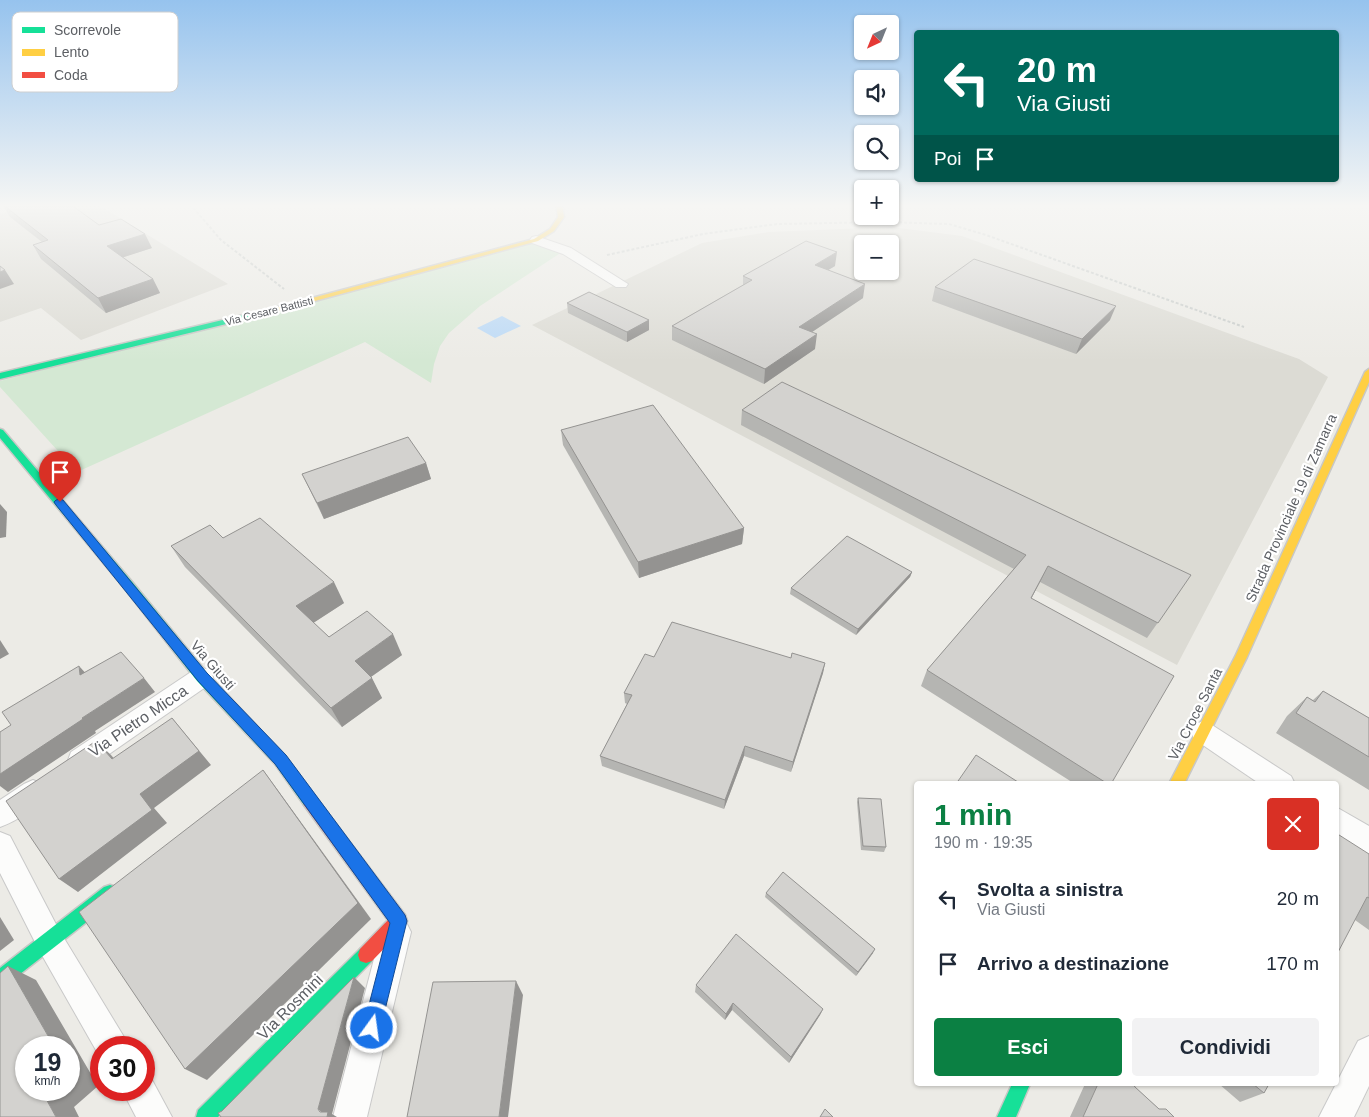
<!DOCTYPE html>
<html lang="it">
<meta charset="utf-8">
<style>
:root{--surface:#fff;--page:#f2f2f3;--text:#1f2937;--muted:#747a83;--accent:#0b8043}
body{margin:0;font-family:Helvetica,sans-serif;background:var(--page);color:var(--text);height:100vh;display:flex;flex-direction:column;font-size:19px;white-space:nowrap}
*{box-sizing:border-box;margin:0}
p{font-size:16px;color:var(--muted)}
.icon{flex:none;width:28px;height:28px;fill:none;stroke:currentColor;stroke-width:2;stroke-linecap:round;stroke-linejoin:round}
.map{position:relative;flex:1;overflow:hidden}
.panel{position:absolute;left:914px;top:781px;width:425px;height:305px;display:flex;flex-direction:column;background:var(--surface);border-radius:5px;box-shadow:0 1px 4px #0004}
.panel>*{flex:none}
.banner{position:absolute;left:914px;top:30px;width:425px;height:152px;border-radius:5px;box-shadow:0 1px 4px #0004;background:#00695c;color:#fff;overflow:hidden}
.needle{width:32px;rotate:223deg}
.fabs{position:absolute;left:854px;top:15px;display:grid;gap:10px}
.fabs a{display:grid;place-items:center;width:45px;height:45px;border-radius:5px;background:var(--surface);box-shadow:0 1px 4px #0004;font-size:25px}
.speed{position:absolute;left:15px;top:1036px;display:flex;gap:10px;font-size:25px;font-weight:700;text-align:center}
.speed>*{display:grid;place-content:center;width:65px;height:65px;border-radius:50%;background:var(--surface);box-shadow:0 1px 4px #0004;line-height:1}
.speed small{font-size:12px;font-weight:400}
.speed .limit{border:8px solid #d22;background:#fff;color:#111}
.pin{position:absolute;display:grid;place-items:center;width:42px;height:42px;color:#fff;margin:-51px -21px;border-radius:50% 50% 50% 0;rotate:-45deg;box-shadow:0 0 5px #0007}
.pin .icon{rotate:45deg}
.me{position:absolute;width:55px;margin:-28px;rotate:14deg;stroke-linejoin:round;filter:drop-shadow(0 0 4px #0008)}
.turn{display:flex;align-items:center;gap:18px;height:105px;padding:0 20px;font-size:22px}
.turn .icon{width:65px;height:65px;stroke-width:2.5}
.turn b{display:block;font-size:35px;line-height:42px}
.then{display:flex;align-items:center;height:48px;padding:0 20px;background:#0003;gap:10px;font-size:19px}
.round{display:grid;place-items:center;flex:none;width:52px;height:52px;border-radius:5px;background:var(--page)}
.head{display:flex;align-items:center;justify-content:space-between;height:85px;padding:0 20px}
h1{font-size:30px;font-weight:700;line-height:38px;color:var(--accent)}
.cta{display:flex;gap:10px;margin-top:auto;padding:10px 20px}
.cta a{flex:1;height:58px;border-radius:5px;background:var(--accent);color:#fff;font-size:20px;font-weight:700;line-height:58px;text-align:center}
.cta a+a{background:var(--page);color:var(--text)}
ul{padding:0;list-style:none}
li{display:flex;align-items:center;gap:15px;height:65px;padding:0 20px}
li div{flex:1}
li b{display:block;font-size:19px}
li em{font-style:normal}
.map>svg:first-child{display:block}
.education{fill:#dcdbd4;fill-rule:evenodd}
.green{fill:#d4e8d3}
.water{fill:#bbd9f6}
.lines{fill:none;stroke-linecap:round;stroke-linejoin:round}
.street-casing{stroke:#c9c9c9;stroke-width:2}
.fast-casing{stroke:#c8c8c6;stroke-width:3}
.slow-casing{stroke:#c8c8c6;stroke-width:3}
.jam-casing{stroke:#c8c8c6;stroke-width:3}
.path{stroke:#c8ccca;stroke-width:2;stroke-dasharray:3 2;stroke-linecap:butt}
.street{fill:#fcfcfb;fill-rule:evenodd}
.fast{fill:#16e098;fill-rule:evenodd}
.slow{fill:#ffcf43;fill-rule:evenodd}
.jam{fill:#f24e42;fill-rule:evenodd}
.wall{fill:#b5b5b2}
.shaded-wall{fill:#949391}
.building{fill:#d3d2cf;stroke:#949391}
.route{fill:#1a73e8;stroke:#114b97}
.labels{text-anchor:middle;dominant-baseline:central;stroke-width:4.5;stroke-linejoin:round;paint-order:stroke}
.far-street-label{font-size:11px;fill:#5c5f64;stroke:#fff}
.street-label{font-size:14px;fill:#5c5f64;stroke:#fff}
.near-street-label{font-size:16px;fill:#5c5f64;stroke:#fff}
.key{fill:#fff;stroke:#cecfd0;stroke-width:1}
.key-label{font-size:14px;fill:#5c5f64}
</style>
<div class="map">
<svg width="1369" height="1117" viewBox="0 0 1369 1117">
<rect width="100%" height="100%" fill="#ecebe6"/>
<g class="education">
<path d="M37 204H97L228 284 81 340 41 308 0 322V214Z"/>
<path d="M891 227 962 236 1299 359 1328 377 1177 665 532 325 702 243 769 232ZM862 244H890V271H862Z"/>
</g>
<path class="green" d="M534 242 562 252 480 306 449 333 440 346 434 364 431 383 365 342 77 472 0 387V381Z"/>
<path class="water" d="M502 316 521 326 495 338 477 328Z"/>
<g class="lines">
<g class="street-casing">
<g id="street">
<path d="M536 236 571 248 628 284 626 287H616L563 254 532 243 530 240 532 237Z"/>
<path d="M202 668 210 670 213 677 210 684 89 768 80 771 71 768 68 760 71 752 194 670Z"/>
<path d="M1203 721 1212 725 1291 776 1295 784H1260L1194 739 1191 732 1194 725Z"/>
<path d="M33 780 42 784 46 792C39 808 16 821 0 827V800L24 784Z"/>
<path d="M1336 807 1369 826V854L1359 850 1336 834Z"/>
<path d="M0 832 10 836 59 930 124 1037 129 1048H101V1059L39 950 0 873Z"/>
<path d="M396 917 406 922 411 932 367 1117H333L381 932 386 922Z"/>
<path d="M1369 1036V1086L1354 1117H1319L1358 1041Z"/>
<path d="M144 1075 151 1078 172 1117H136L122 1090H144Z"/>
</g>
</g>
<g class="fast-casing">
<g id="fast">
<path d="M252 313 256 315 255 317 0 379V373Z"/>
<path d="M0 429 3 430 133 583 207 673 285 756 314 795 316 800 314 805 309 807 304 805 275 764 197 681 125 589 0 438Z"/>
<path d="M110 885 116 887 118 893 116 899 6 985 0 988V968L104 887Z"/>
<path d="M366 947 372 949 374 955 372 961 218 1117H196L198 1110 360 949Z"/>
<path d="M1012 1084H1030L1016 1117H997Z"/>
</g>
</g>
<g class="slow-casing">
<g id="slow">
<path d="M556 204H562L564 217 554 231 538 241 255 317 248 315 534 239 550 229 558 217Z"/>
<path d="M1369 369V382L1247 657 1184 784H1169L1235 657 1365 372Z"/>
</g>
</g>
<g class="jam-casing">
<path id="jam" d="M309 793 314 795 405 915 407 921 405 927 372 961 366 963 360 961 358 955 360 949 388 920 304 805 302 800 304 795Z"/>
</g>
<g class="path">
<path d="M190 204 221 240 284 289"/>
<path d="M607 255 703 234 777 224 884 222 949 224 986 235 1244 327"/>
</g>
<use href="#street" class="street"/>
<use href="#fast" class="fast"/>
<use href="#slow" class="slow"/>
<use href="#jam" class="jam"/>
</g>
<g class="wall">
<path d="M2 204 152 248 123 257 153 279 160 293 106 313 41 259 33 245 42 242 10 217Z"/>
<path d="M835 266 828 270 863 298 812 332 815 349 764 384 672 340V326L743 285V276Z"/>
<path d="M935 287 1110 320 1076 354 932 301Z"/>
<path d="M567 303 649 320V330L627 342 568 313Z"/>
<path d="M742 410 1180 591 1147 638 1040 582 1031 598 1111 784H1075L921 686 927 670 1014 569 741 425Z"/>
<path d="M561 430 744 528 742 544 639 578 563 445Z"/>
<path d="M426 463 431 479 324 519 302 474Z"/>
<path d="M223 538 344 603 313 623 329 637 402 655 371 677 382 698 342 727 185 567 171 546Z"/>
<path d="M912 572 910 577 856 635 790 594 791 588Z"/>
<path d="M654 657 791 658 825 663 823 673 791 772 744 756 724 809 602 766 600 756 627 704 625 703 624 693Z"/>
<path d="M1323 691 1369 718V790L1276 733 1287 716 1307 697 1313 700Z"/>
<path d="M858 798 886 847 884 852 861 850 857 802Z"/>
<path d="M1369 854V930L1355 920Z"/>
<path d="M766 893 873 953 856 976 765 897Z"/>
<path d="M696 985 823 1009 820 1015 789 1063 732 1010 725 1020 695 992Z"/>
<path d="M1085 1084H1133L1135 1087 1159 1109 1174 1117H1070Z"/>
<path d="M1219 1084H1269L1264 1093 1240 1102Z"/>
</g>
<g class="shaded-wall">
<path d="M145 234 152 248 115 260 107 246Z"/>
<path d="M837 252 835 266 813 279 815 265Z"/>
<path d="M5 270 14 284 0 289V272Z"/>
<path d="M153 279 160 293 106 313 98 298Z"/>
<path d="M865 284 863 298 797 342 799 327Z"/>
<path d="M1116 306 1110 320 1076 354 1082 339Z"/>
<path d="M649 320V330L627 342V332Z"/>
<path d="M817 334 815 349 764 384 765 369Z"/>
<path d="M426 463 431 479 324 519 317 503Z"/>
<path d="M0 504 7 512 6 537 0 538Z"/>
<path d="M744 528 742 544 639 578 638 562Z"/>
<path d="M1048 566 1040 582 1023 614 1031 598Z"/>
<path d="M912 572 910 577 856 635 858 629Z"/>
<path d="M334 582 344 603 307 627 296 606Z"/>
<path d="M393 634 402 655 365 681 355 661Z"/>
<path d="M0 640 9 654 0 659Z"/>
<path d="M825 663 823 673 791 772 793 762Z"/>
<path d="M79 666 92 680 80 675Z"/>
<path d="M144 678 155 692 95 731 96 733 8 792 0 786V774L82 718Z"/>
<path d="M372 678 382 698 342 727 331 708Z"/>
<path d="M172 718 211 765 154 808 167 823 78 892 59 879 140 794Z"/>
<path d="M96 741 111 755 127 774 112 759Z"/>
<path d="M745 746 744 756 724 809 725 800Z"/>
<path d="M263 770 277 789 371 919 207 1080 185 1069Z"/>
<path d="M0 917 14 940 0 951Z"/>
<path d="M875 949 873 953 856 976 858 972Z"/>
<path d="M8 966 36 980 98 1086 74 1107 79 1117H56L45 1097 54 1090H69V1048H55Z"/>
<path d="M354 977 365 988 332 1114 337 1117H327L318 1109Z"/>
<path d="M516 981 523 995 508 1117H499Z"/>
<path d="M733 1003 732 1010 725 1020 726 1014Z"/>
<path d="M823 1009 820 1015 789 1063 791 1057Z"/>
</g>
<g class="building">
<path d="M2 204H70L99 225 121 219 145 234 107 246 153 279 98 298 33 245 48 240Z"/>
<path d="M806 241 837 252 815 265 865 284 799 327 817 334 765 369 672 326 752 280 743 276Z"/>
<path d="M974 259 1116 306 1082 339 935 287Z"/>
<path d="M0 266 5 270 0 272Z"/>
<path d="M589 292 649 320 627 332 567 303Z"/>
<path d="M782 382 1191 575 1158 623 1048 566 1031 598 1174 676 1111 784H1108L927 670 1026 555 742 410Z"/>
<path d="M653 405 744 528 638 562 561 430Z"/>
<path d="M408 437 426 463 317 503 302 474Z"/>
<path d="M260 518 334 582 296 606 329 637 367 611 393 634 355 661 372 678 331 708 171 546 210 525 223 538Z"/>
<path d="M847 536 912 572 858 629 791 588Z"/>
<path d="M672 622 791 658 792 653 825 663 793 762 745 746 725 800 600 756 632 695 624 693 645 654 654 657Z"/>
<path d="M121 652 144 678 82 718 83 719 0 774V732L11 725 2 712 79 666 80 675Z"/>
<path d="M1323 691 1369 718V757L1296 713 1307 697 1315 702Z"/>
<path d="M172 718 199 751 140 794 152 810 59 879 6 801 96 741 112 759Z"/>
<path d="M976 755 1021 784H956Z"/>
<path d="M263 770 358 903 185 1069 79 912Z"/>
<path d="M858 798 881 799 886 847 863 846Z"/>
<path d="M1336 833 1369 854V898L1367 897 1336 956Z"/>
<path d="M783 872 875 949 858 972 766 893Z"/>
<path d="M736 934 823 1009 791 1057 733 1003 726 1014 696 985Z"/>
<path d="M8 966 55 1048H26V1090H54L45 1097 56 1117H0V973Z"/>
<path d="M354 977 318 1109 320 1112H328L327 1117H221L218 1113 222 1111Z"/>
<path d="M516 981 499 1117H407L433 982Z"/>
<path d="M1098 1084H1133L1135 1087 1159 1109H1166L1174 1117H1083Z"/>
<path d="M1253 1084H1269L1264 1093Z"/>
<path d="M825 1109 833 1117H820Z"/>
</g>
<linearGradient id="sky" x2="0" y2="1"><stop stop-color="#96c3ee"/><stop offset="0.57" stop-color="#f6f6f4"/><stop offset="1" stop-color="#f6f6f4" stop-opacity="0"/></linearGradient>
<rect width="1369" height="361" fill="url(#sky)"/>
<path class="route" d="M60 499 63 500 207 673 286 755 405 915 407 921 379 1034 372 1037 366 1034 363 1028 390 923 275 764 198 681 56 505 54 502 56 500Z"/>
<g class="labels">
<g class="far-street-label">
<text transform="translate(269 311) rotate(-14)">Via Cesare Battisti</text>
</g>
<g class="street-label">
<text transform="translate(1291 508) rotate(-66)">Strada Provinciale 19 di Zamarra</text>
<text transform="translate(213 665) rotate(49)">Via Giusti</text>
<text transform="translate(1195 714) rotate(-63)">Via Croce Santa</text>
</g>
<g class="near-street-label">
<text transform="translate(138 721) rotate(-34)">Via Pietro Micca</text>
<text transform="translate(290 1007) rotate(-45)">Via Rosmini</text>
</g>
</g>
<rect x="12" y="12" width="166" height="80" rx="8" class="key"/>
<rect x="22" y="27" width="23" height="6" fill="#16e098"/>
<rect x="22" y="49" width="23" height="7" fill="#ffcf43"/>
<rect x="22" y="72" width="23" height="6" fill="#f24e42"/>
<g class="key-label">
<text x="54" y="35">Scorrevole</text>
<text x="54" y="57">Lento</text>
<text x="54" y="80">Coda</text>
</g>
</svg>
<div class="fabs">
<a><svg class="needle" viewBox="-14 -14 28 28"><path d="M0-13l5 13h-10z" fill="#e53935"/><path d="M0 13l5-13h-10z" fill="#747a83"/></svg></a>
<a><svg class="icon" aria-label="sound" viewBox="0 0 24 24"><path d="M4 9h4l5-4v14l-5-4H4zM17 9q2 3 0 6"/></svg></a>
<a><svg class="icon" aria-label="search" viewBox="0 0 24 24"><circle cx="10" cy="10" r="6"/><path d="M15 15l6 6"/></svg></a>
<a>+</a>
<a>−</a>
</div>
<div class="speed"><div>19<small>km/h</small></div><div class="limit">30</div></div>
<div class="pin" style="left:60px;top:502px;background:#d93025"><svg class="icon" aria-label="arrive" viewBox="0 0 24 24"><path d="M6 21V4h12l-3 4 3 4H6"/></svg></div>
<svg class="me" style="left:372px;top:1028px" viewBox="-20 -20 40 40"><circle r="17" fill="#1a73e8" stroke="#fff" stroke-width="3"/><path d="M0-11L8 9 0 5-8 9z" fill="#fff"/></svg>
<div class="banner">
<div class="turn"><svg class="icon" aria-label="left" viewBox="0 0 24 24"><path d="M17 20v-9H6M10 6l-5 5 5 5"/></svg><div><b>20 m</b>Via Giusti</div></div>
<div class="then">Poi<svg class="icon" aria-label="arrive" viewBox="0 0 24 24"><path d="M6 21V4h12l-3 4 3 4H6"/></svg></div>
</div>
<section class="panel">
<div class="head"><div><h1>1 min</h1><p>190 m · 19:35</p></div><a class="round" style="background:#d93025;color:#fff"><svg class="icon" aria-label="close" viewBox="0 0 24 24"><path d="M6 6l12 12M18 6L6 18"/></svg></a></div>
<ul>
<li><svg class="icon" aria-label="left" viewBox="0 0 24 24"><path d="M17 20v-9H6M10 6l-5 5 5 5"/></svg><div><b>Svolta a sinistra</b><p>Via Giusti</p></div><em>20 m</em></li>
<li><svg class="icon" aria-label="arrive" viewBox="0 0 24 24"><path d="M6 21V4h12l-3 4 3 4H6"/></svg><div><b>Arrivo a destinazione</b></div><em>170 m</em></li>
</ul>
<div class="cta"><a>Esci</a><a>Condividi</a></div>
</section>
</div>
